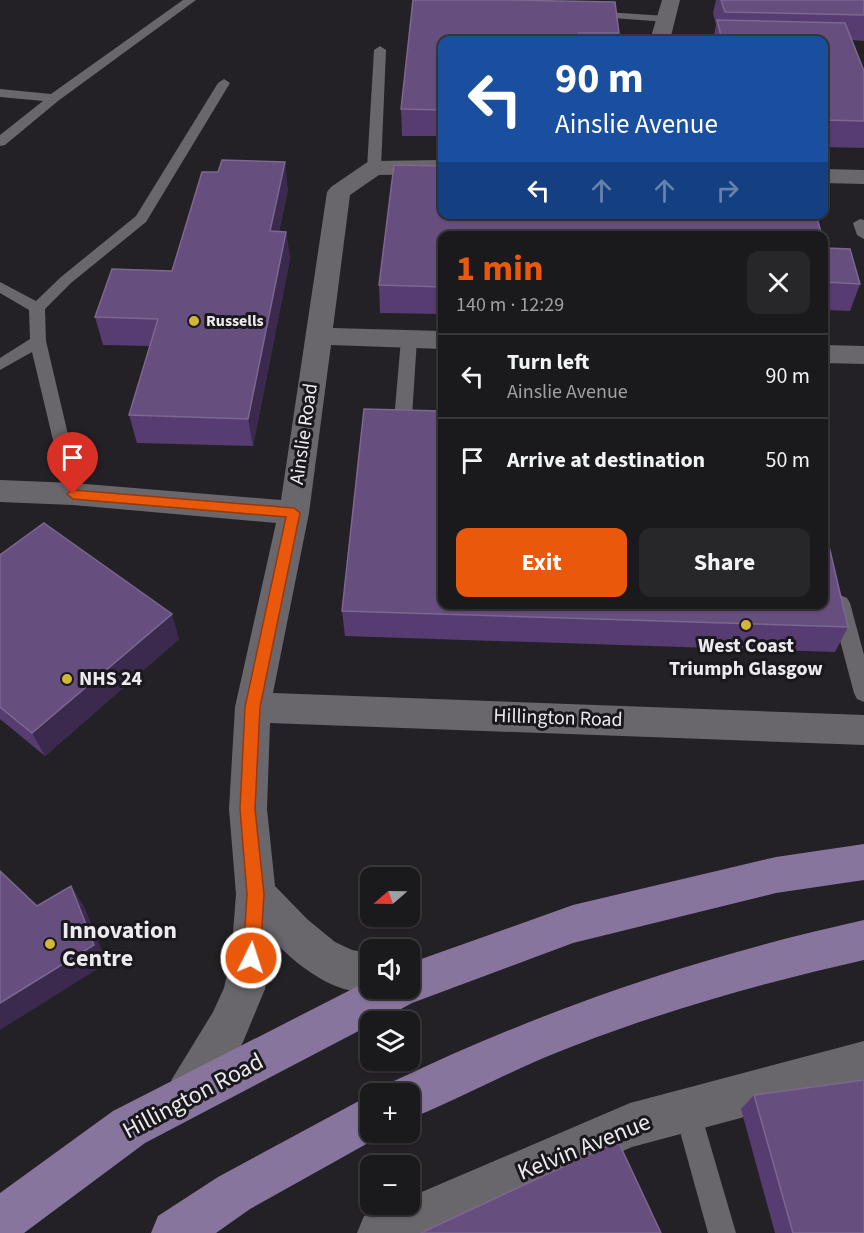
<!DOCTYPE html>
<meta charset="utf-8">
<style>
:root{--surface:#1a191c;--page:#272629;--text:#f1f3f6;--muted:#9fa0a3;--line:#38383b;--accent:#ea580c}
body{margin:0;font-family:"Source Sans 3",sans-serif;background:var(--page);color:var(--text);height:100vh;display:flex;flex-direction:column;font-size:22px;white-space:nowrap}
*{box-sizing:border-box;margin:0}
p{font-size:20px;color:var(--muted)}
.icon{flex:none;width:33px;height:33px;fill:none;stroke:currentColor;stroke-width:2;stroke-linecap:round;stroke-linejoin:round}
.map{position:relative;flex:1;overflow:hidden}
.details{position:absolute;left:438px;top:231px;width:390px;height:378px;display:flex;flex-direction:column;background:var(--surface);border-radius:12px;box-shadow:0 2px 4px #0004,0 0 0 2px var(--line)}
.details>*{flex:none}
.hud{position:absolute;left:438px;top:36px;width:390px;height:183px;border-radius:12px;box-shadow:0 2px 4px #0004,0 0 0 2px var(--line);background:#1a4fa0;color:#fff;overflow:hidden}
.needle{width:39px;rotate:250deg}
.tools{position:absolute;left:360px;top:867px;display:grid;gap:12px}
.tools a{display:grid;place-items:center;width:60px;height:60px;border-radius:12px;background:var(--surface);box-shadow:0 2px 4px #0004,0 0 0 2px var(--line);font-size:30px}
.pin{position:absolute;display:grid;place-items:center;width:51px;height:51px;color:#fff;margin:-62px -26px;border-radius:50% 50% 50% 0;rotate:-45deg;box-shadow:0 0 6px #0007}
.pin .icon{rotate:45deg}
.me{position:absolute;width:66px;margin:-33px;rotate:4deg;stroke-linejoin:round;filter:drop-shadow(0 0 4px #0008)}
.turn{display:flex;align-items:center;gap:21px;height:126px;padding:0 18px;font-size:27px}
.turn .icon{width:78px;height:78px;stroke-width:2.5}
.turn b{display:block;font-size:42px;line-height:51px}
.lanes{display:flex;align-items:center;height:57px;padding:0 18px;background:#0003;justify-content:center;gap:30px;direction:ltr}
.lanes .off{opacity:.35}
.round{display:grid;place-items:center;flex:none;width:63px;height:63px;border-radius:12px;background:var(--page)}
.head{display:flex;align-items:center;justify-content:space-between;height:102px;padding:0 18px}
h1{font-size:36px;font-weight:700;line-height:45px;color:var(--accent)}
.cta{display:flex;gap:12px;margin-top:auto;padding:12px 18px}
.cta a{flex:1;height:69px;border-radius:12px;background:var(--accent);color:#fff;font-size:24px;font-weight:700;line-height:69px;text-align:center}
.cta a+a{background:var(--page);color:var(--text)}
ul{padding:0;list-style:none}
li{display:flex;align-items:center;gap:18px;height:84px;padding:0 18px;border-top:2px solid var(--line)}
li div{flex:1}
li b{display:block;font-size:22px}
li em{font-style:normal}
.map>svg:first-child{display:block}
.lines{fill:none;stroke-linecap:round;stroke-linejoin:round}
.service{fill:#69676c;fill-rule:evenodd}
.minor{fill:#69676c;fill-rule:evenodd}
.primary{fill:#88759d;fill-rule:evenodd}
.wall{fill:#563c71}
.shaded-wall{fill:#3b294e}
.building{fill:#664f7f;stroke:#7b6790;stroke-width:1.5}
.route{fill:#ea580c;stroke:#983908;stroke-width:1.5}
.poi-dot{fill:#d4b535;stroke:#1a181c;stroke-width:2}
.labels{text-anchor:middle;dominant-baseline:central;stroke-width:6;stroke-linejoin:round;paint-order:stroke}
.far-poi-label{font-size:16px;font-weight:bold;fill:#eceaee;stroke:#1a181c;text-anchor:start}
.street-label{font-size:20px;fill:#eceaee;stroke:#1a181c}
.poi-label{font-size:20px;font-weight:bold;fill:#eceaee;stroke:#1a181c}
.near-poi-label{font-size:24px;font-weight:bold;fill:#eceaee;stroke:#1a181c;text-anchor:start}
.near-street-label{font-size:24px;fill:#eceaee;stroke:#1a181c}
</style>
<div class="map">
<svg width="864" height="1233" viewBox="0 0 864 1233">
<rect width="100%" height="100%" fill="#232126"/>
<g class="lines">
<g class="service">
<path d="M183 0H196L58 101 5 145 0 146V135L43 101 0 97V89L51 94Z"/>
<path d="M591 11 666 16 672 19 666 22 587 16V12Z"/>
<path d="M380 46 386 50 381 168 374 172 367 168 374 50Z"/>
<path d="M224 79 230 83 146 222 71 283 45 309 46 341 82 494 79 499 73 501 67 499 32 352 0 370V358L30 339 29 310 0 293V282L36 301 61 277 136 216 218 83Z"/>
<path d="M860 219 864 220V239L857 235 853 223Z"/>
<path d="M409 334 417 339 411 432 408 436H396L393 432 401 339Z"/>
<path d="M840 595 847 598 850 603 864 655V702L857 699 854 693 830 603 833 598Z"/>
<path d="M687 1097 696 1101 700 1110 736 1233H708L674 1110 678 1101Z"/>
</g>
<g class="minor">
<path d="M662 0H680L670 40H650Z"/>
<path d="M442 160V174L379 175 350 195 333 328 442 331V349L331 345 309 513 273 693 864 715V745L270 723 267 809 275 886 307 919 335 942 352 950 370 953V988H382C345 1004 297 966 273 940L265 989 243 1042 204 1111 188 1117 172 1111 166 1095 172 1079 213 1012 224 988 231 958 236 894 229 809 235 707 276 523 73 505 0 502V480L73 483 281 500 327 192 331 187 366 163 374 161Z"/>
<path d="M824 169 864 170V184L824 183Z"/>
<path d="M824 345 864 346V364L824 363Z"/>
<path d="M864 1041V1085L632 1147 435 1233H357L364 1216 392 1204H410V1197L630 1103Z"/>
</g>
<g class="primary">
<path d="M864 844V880L776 893 573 943 412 1003 377 1022H370V1025L145 1143 24 1233H0V1193L113 1111 370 980V988H410V963L573 905 776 857Z"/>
<path d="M864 920V960C766 982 670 1009 576 1045 519 1066 466 1096 410 1119V1094H389L394 1081C548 1008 697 957 864 920Z"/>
<path d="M370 1095V1132L386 1133 250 1209 216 1233H151L158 1216 218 1177Z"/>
</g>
</g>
<g class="wall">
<path d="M413 0 619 33 618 40H442V136H402L401 109Z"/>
<path d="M716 0H864V41L852 40 864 71V148L824 147V40H713L716 25 713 13Z"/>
<path d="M288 189 279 232H286L290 259 253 446 137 443 129 415 150 346 103 345 95 317 172 271Z"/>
<path d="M442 236V314L380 313 379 285Z"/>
<path d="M824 239 826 248 860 284 850 311 824 310Z"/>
<path d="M0 555 179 639 45 756 0 719Z"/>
<path d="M342 611 848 627 835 652 345 636Z"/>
<path d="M754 1095 864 1233H775L741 1109Z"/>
</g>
<g class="shaded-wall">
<path d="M285 162 288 189 273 259 270 231Z"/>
<path d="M286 232 290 259 253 446 248 419Z"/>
<path d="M172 614 179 639 45 756 32 733Z"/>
<path d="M71 886 84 906 107 963 0 1030V1003Z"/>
</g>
<g class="building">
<path d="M413 0H505L615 2 619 33H579L580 40H442V110L401 109Z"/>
<path d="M721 0H864V15L725 12Z"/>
<path d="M717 20 845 23 864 71V121L824 120V40H722Z"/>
<path d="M222 160 285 162 270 231 286 232 248 419 129 415 158 319 95 317 112 269 172 271 202 172H218Z"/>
<path d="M394 165 442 166V214H816L822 236H442V287L379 285Z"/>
<path d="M824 239 826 248 850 249 860 284 824 282Z"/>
<path d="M364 409 442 411V604H824V525L848 627 342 611Z"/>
<path d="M44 523 172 614 32 733 0 707V555Z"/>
<path d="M0 871 37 906 71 886 94 945 0 1003Z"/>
<path d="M864 1080V1233H793L754 1095Z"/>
<path d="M618 1141 661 1233H421Z"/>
</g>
<path class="route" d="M73 490 294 508 300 513 260 707 255 809 264 894 260 958 257 964 251 967 245 964 243 958 247 894 240 809 245 707 286 517 73 499 67 494Z"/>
<g class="poi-dot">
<circle cx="194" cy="321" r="6"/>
<circle cx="746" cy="625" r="6"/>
<circle cx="67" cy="679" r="6"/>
<circle cx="50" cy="944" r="6"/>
</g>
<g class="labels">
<g class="far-poi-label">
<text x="206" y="321">Russells</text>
</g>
<g class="street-label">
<text transform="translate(304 434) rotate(-82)">Ainslie Road</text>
<text transform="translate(558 718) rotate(2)">Hillington Road</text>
</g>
<g class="poi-label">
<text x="746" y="646">West Coast<tspan x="746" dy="23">Triumph Glasgow</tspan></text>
<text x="79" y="679" text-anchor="start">NHS 24</text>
</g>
<g class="near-poi-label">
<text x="62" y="930">Innovation<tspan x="62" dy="28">Centre</tspan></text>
</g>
<g class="near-street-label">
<text transform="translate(193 1096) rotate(-28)">Hillington Road</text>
<text transform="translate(584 1147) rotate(-22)">Kelvin Avenue</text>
</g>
</g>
</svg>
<div class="tools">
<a><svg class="needle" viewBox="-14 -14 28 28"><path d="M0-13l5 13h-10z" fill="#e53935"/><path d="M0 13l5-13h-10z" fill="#9fa0a3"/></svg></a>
<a><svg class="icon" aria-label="sound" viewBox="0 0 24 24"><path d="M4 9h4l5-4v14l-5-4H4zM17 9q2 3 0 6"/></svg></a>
<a><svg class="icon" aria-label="layers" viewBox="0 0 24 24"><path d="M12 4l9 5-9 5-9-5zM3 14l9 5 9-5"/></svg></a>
<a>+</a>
<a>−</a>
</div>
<div class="pin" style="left:73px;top:494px;background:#d93025"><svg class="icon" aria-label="arrive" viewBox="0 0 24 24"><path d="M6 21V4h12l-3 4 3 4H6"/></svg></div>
<svg class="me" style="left:251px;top:958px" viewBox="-20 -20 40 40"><circle r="17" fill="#ea580c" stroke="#fff" stroke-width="3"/><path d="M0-11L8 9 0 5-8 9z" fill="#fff"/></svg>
<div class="hud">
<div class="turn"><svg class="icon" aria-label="left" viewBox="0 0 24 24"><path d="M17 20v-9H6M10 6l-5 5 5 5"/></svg><div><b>90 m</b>Ainslie Avenue</div></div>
<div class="lanes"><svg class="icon" aria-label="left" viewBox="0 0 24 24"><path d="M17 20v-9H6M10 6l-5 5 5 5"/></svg><svg class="icon off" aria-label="ahead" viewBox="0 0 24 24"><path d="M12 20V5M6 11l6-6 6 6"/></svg><svg class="icon off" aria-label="ahead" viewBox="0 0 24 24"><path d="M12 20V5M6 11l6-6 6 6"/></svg><svg class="icon off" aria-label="right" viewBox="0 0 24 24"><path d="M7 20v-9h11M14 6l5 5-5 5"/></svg></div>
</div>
<section class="details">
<div class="head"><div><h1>1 min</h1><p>140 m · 12:29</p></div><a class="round"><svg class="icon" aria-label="close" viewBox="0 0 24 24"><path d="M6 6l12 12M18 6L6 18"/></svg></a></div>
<ul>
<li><svg class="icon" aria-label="left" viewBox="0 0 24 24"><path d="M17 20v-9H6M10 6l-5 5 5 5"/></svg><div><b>Turn left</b><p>Ainslie Avenue</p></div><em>90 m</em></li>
<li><svg class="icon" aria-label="arrive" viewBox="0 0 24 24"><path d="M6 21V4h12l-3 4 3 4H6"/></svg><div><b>Arrive at destination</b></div><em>50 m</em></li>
</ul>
<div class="cta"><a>Exit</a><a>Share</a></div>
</section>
</div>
